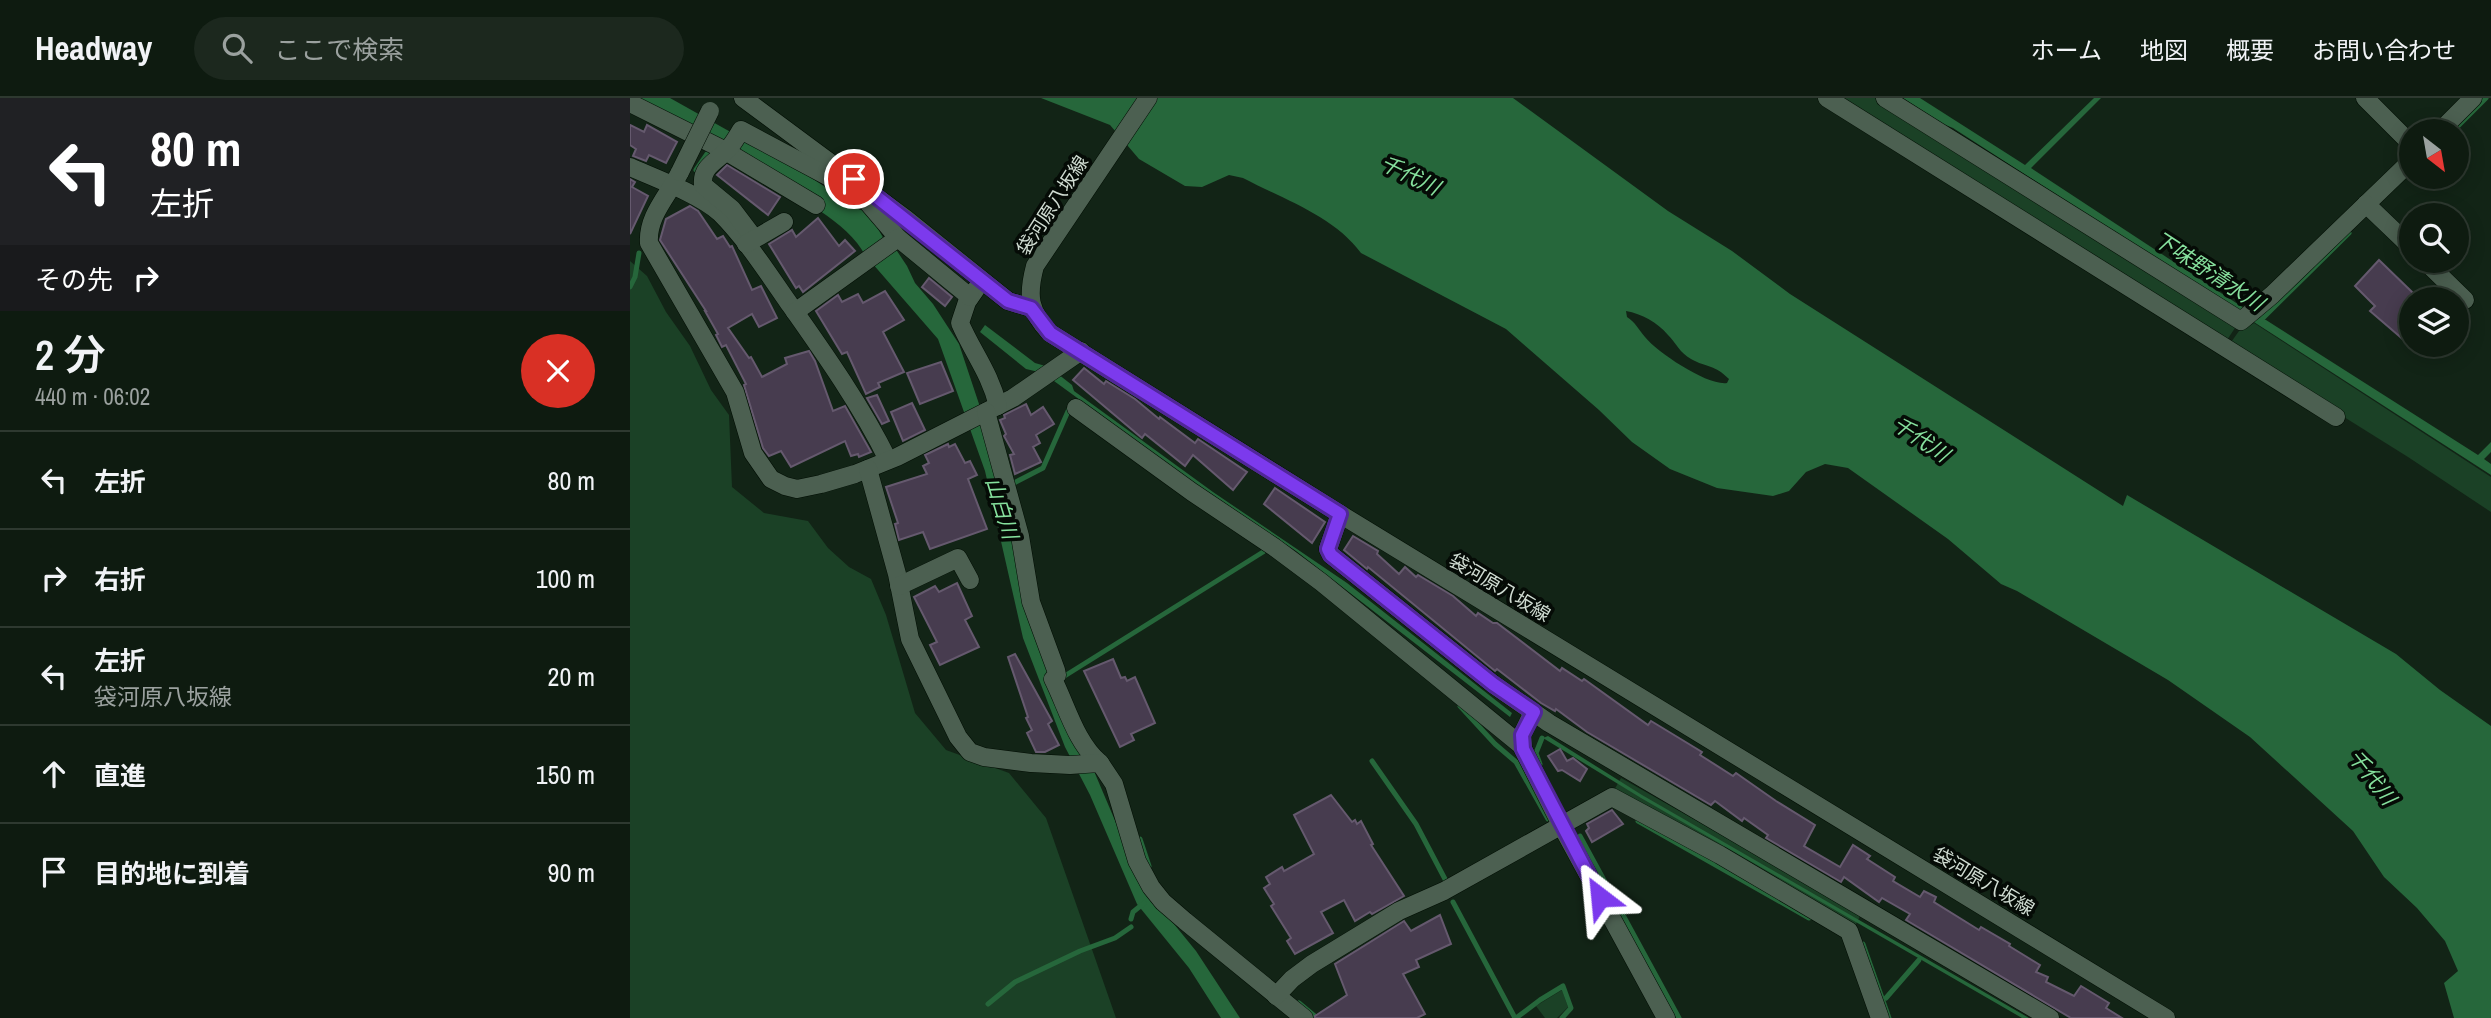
<!DOCTYPE html>
<html lang="ja">
<meta charset="utf-8">
<style>
:root{--surface:#0e1b10;--page:#1c281e;--text:#f1f3f6;--muted:#9ba19f;--line:#2e3930}
body{margin:0;font-family:"Archivo Narrow","Noto Sans JP",sans-serif;background:var(--page);color:var(--text);height:100vh;display:flex;flex-direction:column;font-size:26px;white-space:nowrap}
*{box-sizing:border-box;margin:0}
p{font-size:23px;color:var(--muted)}
.icon{flex:none;width:38px;height:38px;fill:none;stroke:currentColor;stroke-width:2;stroke-linecap:round;stroke-linejoin:round}
.map{position:relative;flex:1;overflow:hidden}
.panel{display:flex;flex-direction:column;background:var(--surface);width:630px}
.panel>*{flex:none}
.top-card{background:#202124;color:#fff;overflow:hidden}
.needle{width:46px;rotate:149deg}
.fabs{position:absolute;left:1769px;top:21px;display:grid;gap:14px}
.fabs a{display:grid;place-items:center;width:70px;height:70px;border-radius:50%;background:var(--surface);box-shadow:0 4px 18px #0003,0 0 0 2px var(--line);font-size:35px}
.pin{position:absolute;display:grid;place-items:center;width:60px;height:60px;color:#fff;margin:-30px;border:4px solid #fff;border-radius:50%;box-shadow:0 2px 7px #0007}
.me{position:absolute;width:77px;margin:-38px;rotate:331deg;stroke-linejoin:round;filter:drop-shadow(0 0 5px #0008)}
.turn{display:flex;align-items:center;gap:24px;height:147px;padding:0 35px;font-size:32px}
.turn .icon{width:91px;height:91px;stroke-width:2.5}
.turn b{display:block;font-size:49px;line-height:60px}
.then{display:flex;align-items:center;height:66px;padding:0 35px;background:#0003;gap:14px;font-size:26px}
.round{display:grid;place-items:center;flex:none;width:74px;height:74px;border-radius:37px;background:var(--page)}
.head{display:flex;align-items:center;justify-content:space-between;height:119px;padding:0 35px}
h1{font-size:42px;font-weight:600;line-height:52px}
ul{padding:0;list-style:none}
li{display:flex;align-items:center;gap:21px;height:98px;padding:0 35px;border-top:2px solid var(--line)}
li div{flex:1}
li b{display:block;font-size:26px}
li em{font-style:normal}
header{display:flex;align-items:center;gap:42px;box-sizing:border-box;height:98px;padding:0 35px;background:var(--surface);border-bottom:2px solid var(--line)}
header strong{font-size:33px}
nav{display:flex;gap:38px;margin-inline-start:auto;font-size:24px}
.search{width:490px;height:63px;background:var(--page);display:flex;align-items:center;gap:18px;box-sizing:border-box;padding:0 24px;border-radius:38px;color:var(--muted);font-size:26px}
main{display:flex;flex:1;min-height:0}
.map>svg:first-child{display:block}
.green{fill:#1b4126}
.water{fill:#26673b;fill-rule:evenodd}
.lines{fill:none;stroke-linecap:round;stroke-linejoin:round}
.stream{stroke:#26673b;stroke-width:5}
.building{fill:#473c4f;stroke:#65596e;stroke-width:2}
.minor-casing{stroke:#010d03;stroke-width:19}
.secondary-casing{stroke:#010d03;stroke-width:19}
.minor{stroke:#4c6051;stroke-width:18}
.secondary{stroke:#4c6051;stroke-width:18}
.minor-bridge-casing{stroke:#010d03;stroke-width:19;stroke-linecap:butt}
.minor-bridge{stroke:#4c6051;stroke-width:18}
.route-casing{stroke:#51269a;stroke-width:18}
.route{stroke:#7c3aed;stroke-width:12}
.labels{text-anchor:middle;dominant-baseline:central;stroke-width:7;stroke-linejoin:round;paint-order:stroke}
.street-label{font-size:19px;fill:#d0dcd2;stroke:#050b06}
.water-label{font-size:21px;font-style:italic;fill:#86e09d;stroke:#050b06}
</style>
<header>
<strong>Headway</strong>
<div class="search"><svg class="icon" aria-label="search" viewBox="0 0 24 24"><circle cx="10" cy="10" r="6"/><path d="M15 15l6 6"/></svg>ここで検索</div>
<nav><a>ホーム</a><a>地図</a><a>概要</a><a>お問い合わせ</a></nav>
</header>
<main>
<section class="panel">
<div class="top-card">
<div class="turn"><svg class="icon" aria-label="left" viewBox="0 0 24 24"><path d="M17 20v-9H6M10 6l-5 5 5 5"/></svg><div><b>80 m</b>左折</div></div>
<div class="then">その先<svg class="icon" aria-label="right" viewBox="0 0 24 24"><path d="M7 20v-9h11M14 6l5 5-5 5"/></svg></div>
</div>
<div class="head"><div><h1>2 分</h1><p>440 m · 06:02</p></div><a class="round" style="background:#d93025;color:#fff"><svg class="icon" aria-label="close" viewBox="0 0 24 24"><path d="M6 6l12 12M18 6L6 18"/></svg></a></div>
<ul>
<li><svg class="icon" aria-label="left" viewBox="0 0 24 24"><path d="M17 20v-9H6M10 6l-5 5 5 5"/></svg><div><b>左折</b></div><em>80 m</em></li>
<li><svg class="icon" aria-label="right" viewBox="0 0 24 24"><path d="M7 20v-9h11M14 6l5 5-5 5"/></svg><div><b>右折</b></div><em>100 m</em></li>
<li><svg class="icon" aria-label="left" viewBox="0 0 24 24"><path d="M17 20v-9H6M10 6l-5 5 5 5"/></svg><div><b>左折</b><p>袋河原八坂線</p></div><em>20 m</em></li>
<li><svg class="icon" aria-label="ahead" viewBox="0 0 24 24"><path d="M12 20V5M6 11l6-6 6 6"/></svg><div><b>直進</b></div><em>150 m</em></li>
<li><svg class="icon" aria-label="arrive" viewBox="0 0 24 24"><path d="M6 21V4h12l-3 4 3 4H6"/></svg><div><b>目的地に到着</b></div><em>90 m</em></li>
</ul>
</section>
<div class="map">
<svg width="1861" height="920" viewBox="0 0 1861 920">
<rect width="100%" height="100%" fill="#122416"/>
<g class="green">
<path d="M1208 0H1245L1605 230 1595 245Z"/>
<path d="M0 163 17 178 36 214 60 248 81 292 99 317 102 389 134 415 178 423 198 450 219 469 241 481 256 517 285 615 316 652 379 675 416 720 486 920H0Z"/>
<path d="M1624 225 1861 379V414L1778 359 1599 247 1609 233Z"/>
<path d="M991 680 1231 816 1223 832 983 694Z"/>
<path d="M932 892 938 909 927 920H915L906 908Z"/>
</g>
<g class="water">
<path d="M6 0H40L177 77 230 112 236 110 255 143 265 150 277 168 285 185 303 206 329 246 358 333 391 466 458 659 503 765 535 815 566 853 610 920H591L559 870 507 806 460 697 435 649 393 540 355 373 308 241 235 157C218 123 161 96 129 77 88 51 47 26 6 0Z"/>
<path d="M411 0H883L1038 113 1102 153 1160 196 1493 408 1497 397 1766 556 1810 592 1861 628V920H1824L1814 885 1828 873 1815 843 1787 810 1754 779 1723 733 1620 639 1538 582 1387 493 1371 486 1318 441 1218 370 1195 366 1176 374 1159 393 1143 398 1087 390 1040 371 1002 344 969 312 876 231 731 155C704 118 653 101 613 80L599 77 572 89 555 88 509 61 480 27ZM996 213C1012 216 1027 224 1038 237 1046 245 1050 255 1061 261 1077 270 1084 266 1099 281L1097 285C1078 288 1028 255 1015 239 1008 231 1006 225 997 219Z"/>
<path d="M1273 0H1290L1395 67 1464 0H1471L1401 70 1629 220 1636 222 1848 357 1861 344V354L1854 361 1861 366V377L1323 30 1313 26Z"/>
<path d="M355 227 405 265 419 269 442 287 444 293 583 394 717 485 882 615 880 619 666 453 560 382 413 275 396 271 350 234Z"/>
<path d="M918 638 1012 697 1399 920H1392L1011 700 913 640Z"/>
</g>
<g class="lines">
<g class="stream">
<path d="M1823 33 1856 0"/>
<path d="M66 72 77 56"/>
<path d="M0 189 5 179 9 155"/>
<path d="M1630 223 1719 135"/>
<path d="M380 387 413 370 439 311"/>
<path d="M433 579 633 454"/>
<path d="M830 608 865 646 886 664 918 721"/>
<path d="M742 663 786 726 816 783"/>
<path d="M910 666 906 655 912 640"/>
<path d="M1008 723 1179 820"/>
<path d="M950 738 1049 920"/>
<path d="M510 741 519 768"/>
<path d="M823 804 885 920"/>
<path d="M501 821 503 814 514 805"/>
<path d="M1233 846 1259 920"/>
<path d="M1256 900 1289 862"/>
<path d="M669 905 687 920"/>
<path d="M358 906 385 884 450 853 485 840 501 829"/>
<path d="M886 920 910 902 933 888 941 910 932 920"/>
</g>
</g>
<g class="building">
<path d="M0 27 14 34 17 27 47 44 36 65 19 57 16 63 3 58 6 51 0 47Z"/>
<path d="M97 67 150 99 138 117 87 77Z"/>
<path d="M0 81 5 84 2 89 18 98 0 136Z"/>
<path d="M60 108 68 113 87 141 93 138 100 149 102 148 122 192 131 188 147 220 129 229 122 216 98 230 119 260 121 259 132 279 157 266 155 260 179 253 185 263 203 313 215 308 241 354 229 359 228 356 221 358 215 343 161 369 151 353 139 358 133 350 114 287 116 286 96 247 92 249 86 237 88 236 75 213H76L30 142 36 121Z"/>
<path d="M188 120 209 148 215 142 225 153 173 194 169 188 166 190 139 146 162 132 166 139Z"/>
<path d="M1749 162 1782 194V249L1740 213 1745 208 1725 188Z"/>
<path d="M299 180 322 199 315 208 292 189Z"/>
<path d="M255 193 274 222 253 234 274 274 248 285 250 289 236 296 217 254 212 256 186 213 208 197 212 204 228 196 233 205Z"/>
<path d="M311 264 323 293 290 306 277 275Z"/>
<path d="M454 270 474 286 476 283 505 301 529 321 530 319 565 345 568 341 617 374 603 392 563 357 555 368 515 336 512 340 443 282Z"/>
<path d="M247 297 259 323 252 326 237 300Z"/>
<path d="M282 305 295 332 273 343 261 314Z"/>
<path d="M396 306 401 317 413 309 424 326 406 337 410 345 403 349 411 364 385 376 380 357 384 356 374 338 376 336 370 322 375 320 374 317Z"/>
<path d="M318 346 319 349 325 346 335 365 340 363 347 377 338 381 357 431 300 451 293 434 269 442 265 426 268 425 256 389 297 376 293 368 299 365 295 357Z"/>
<path d="M645 390 695 424 682 445 634 406Z"/>
<path d="M723 438 748 453 747 456 769 476 775 469 786 479 788 477 823 498 846 518 848 515 863 525H867L930 573 932 570 952 583 954 581 1018 627 1021 623 1072 654 1070 657 1103 678 1106 675 1146 703 1185 727 1174 748 1210 769 1223 747 1240 758 1237 761 1265 779 1263 783 1290 799 1294 793 1306 799 1304 804 1349 832 1351 829 1380 846 1379 848 1410 867 1406 874 1418 879 1416 884 1444 898 1451 888 1479 905 1476 910 1492 920H1441L1276 822 1280 816 1252 800 1249 804 1214 779 1211 784 1136 740 1138 737 1114 720 1112 723 1085 703 1081 707 957 634 926 611 925 613 911 605 867 571 865 573 738 469 737 471 714 452Z"/>
<path d="M327 485 342 518 335 522 349 549 310 567 300 547 307 544 284 499 305 488 309 494Z"/>
<path d="M385 556 422 623 418 626 429 647 415 654H406L397 635 402 632 396 620 398 619 378 559Z"/>
<path d="M483 561 491 580 495 579 497 583 505 579 525 625 501 636 504 642 490 649 454 573Z"/>
<path d="M930 651 937 663 943 660 957 671 950 683 932 672 928 673 918 658Z"/>
<path d="M701 697 722 724 725 722 727 726 731 723 743 746 741 747 774 798 742 816 740 814 725 823 714 802 691 814 703 835 665 856 657 843 661 840 641 808 644 806 634 790 640 786 636 779 652 769 654 773 684 756 664 717Z"/>
<path d="M982 712 993 726 962 744 956 733 959 730 957 726Z"/>
<path d="M810 817 821 846 786 862 789 869 773 876 795 916 787 920H685V918L717 897 705 866 774 823 781 833Z"/>
</g>
<g class="lines">
<g class="minor-casing">
<g id="minor">
<path d="M113 0 276 121 378 203 401 210"/>
<path d="M1197 0 1706 319"/>
<path d="M1255 0 1611 223 1642 197 1782 62"/>
<path d="M1735 0 1782 47"/>
<path d="M0 5 92 51 186 107"/>
<path d="M1810 33 1843 0"/>
<path d="M0 69C25 80 71 97 90 115 116 141 137 174 158 204 194 255 231 307 258 362"/>
<path d="M50 74C38 98 17 118 19 145L105 294 123 355 141 381 155 388 167 391 191 386 225 376 267 359 383 300 451 253"/>
<path d="M226 91 268 140"/>
<path d="M1736 106 1782 150"/>
<path d="M124 140 102 111 73 87C71 68 87 64 98 51 103 46 107 39 111 32L216 88 224 81"/>
<path d="M116 146 154 124"/>
<path d="M1795 163 1835 202"/>
<path d="M346 191 337 204 330 225C343 255 360 275 368 308"/>
<path d="M165 214 268 140 340 199"/>
<path d="M446 310 562 394 644 449 691 484 892 648"/>
<path d="M356 314 390 438 401 504 426 572 427 577 423 581C437 609 446 645 470 665"/>
<path d="M238 371 267 476 280 541 328 639 340 654 354 659 401 665 440 667 470 665 484 686 507 763 521 789 533 804 555 823 674 920"/>
<path d="M710 416 698 451 701 457 863 586 919 625 1420 920"/>
<path d="M269 488 328 460 340 482"/>
<path d="M903 614 892 637 893 651 931 727 1036 920"/>
<path d="M646 898 662 881 682 866 769 813 814 793 982 699 1090 757 1219 833 1250 920"/>
</g>
</g>
<g class="secondary-casing">
<path id="secondary" d="M518 0 405 168C397 198 399 213 420 235L710 416 1536 920"/>
</g>
<use href="#minor" class="minor"/>
<use href="#secondary" class="secondary"/>
<g class="minor-bridge-casing">
<path id="minor-bridge" d="M50 74 80 13"/>
</g>
<use href="#minor-bridge" class="minor-bridge"/>
</g>
<g class="lines">
<g class="route-casing">
<path id="route" d="M224 81 378 203 401 210 420 235 710 416 698 451 701 457 863 586 904 614 892 637 893 651 970 799"/>
</g>
<use href="#route" class="route"/>
</g>
<g class="labels">
<g class="street-label">
<text transform="translate(422 107) rotate(-57)">袋河原八坂線</text>
<text transform="translate(870 489) rotate(31)">袋河原八坂線</text>
<text transform="translate(1354 783) rotate(31)">袋河原八坂線</text>
</g>
<g class="water-label">
<text transform="translate(780 77) rotate(26)">千代川</text>
<text transform="translate(1579 173) rotate(33)">下味野清水川</text>
<text transform="translate(1291 341) rotate(34)">千代川</text>
<text transform="translate(372 410) rotate(73)">山白川</text>
<text transform="translate(1742 679) rotate(52)">千代川</text>
</g>
</g>
</svg>
<div class="fabs">
<a><svg class="needle" viewBox="-14 -14 28 28"><path d="M0-13l5 13h-10z" fill="#e53935"/><path d="M0 13l5-13h-10z" fill="#9ba19f"/></svg></a>
<a><svg class="icon" aria-label="search" viewBox="0 0 24 24"><circle cx="10" cy="10" r="6"/><path d="M15 15l6 6"/></svg></a>
<a><svg class="icon" aria-label="layers" viewBox="0 0 24 24"><path d="M12 4l9 5-9 5-9-5zM3 14l9 5 9-5"/></svg></a>
</div>
<div class="pin" style="left:224px;top:81px;background:#d93025"><svg class="icon" aria-label="arrive" viewBox="0 0 24 24"><path d="M6 21V4h12l-3 4 3 4H6"/></svg></div>
<svg class="me" style="left:970px;top:799px" viewBox="-20 -20 40 40"><path d="M0-17L14 15 0 8-14 15z" fill="#7c3aed" stroke="#fff" stroke-width="4"/></svg>
</div>
</main>
